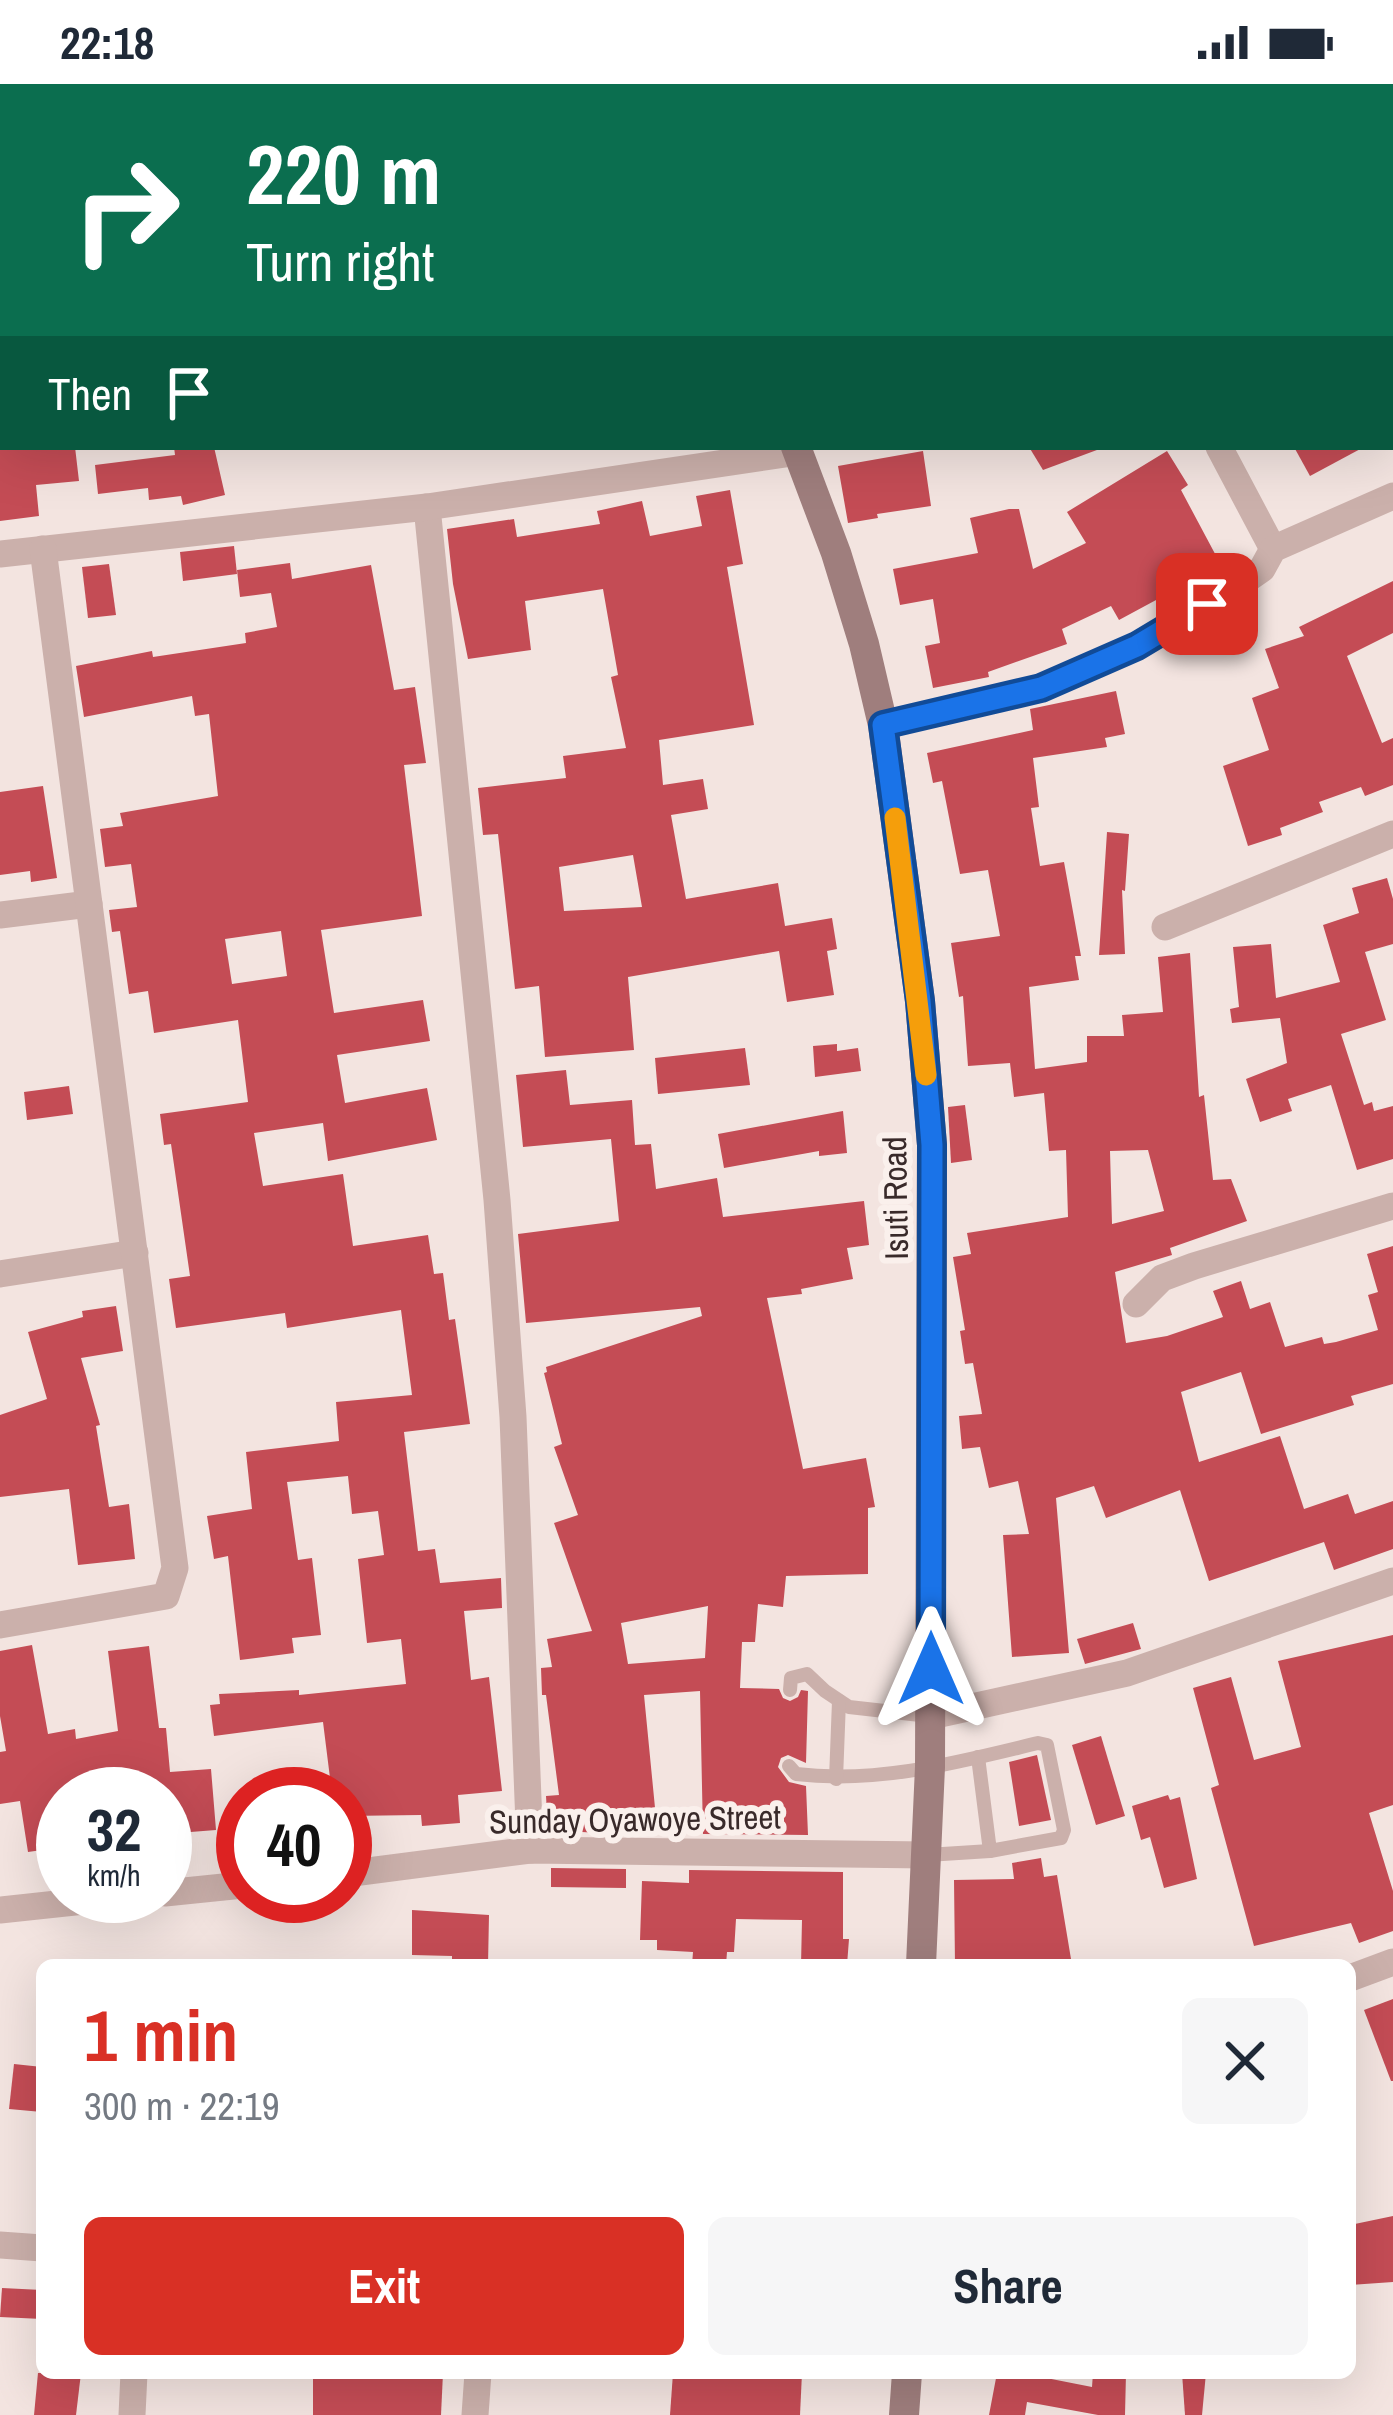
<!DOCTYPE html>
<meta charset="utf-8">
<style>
:root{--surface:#fff;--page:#f6f6f7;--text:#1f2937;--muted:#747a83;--accent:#d93025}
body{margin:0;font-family:"Archivo Narrow",sans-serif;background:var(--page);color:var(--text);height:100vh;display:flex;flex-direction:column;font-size:45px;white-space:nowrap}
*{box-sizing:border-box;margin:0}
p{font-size:39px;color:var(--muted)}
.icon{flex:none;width:66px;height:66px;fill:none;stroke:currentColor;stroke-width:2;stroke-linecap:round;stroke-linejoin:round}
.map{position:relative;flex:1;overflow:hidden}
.panel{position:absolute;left:36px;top:1875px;width:1320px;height:420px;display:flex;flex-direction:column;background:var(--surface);border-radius:18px;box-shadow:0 12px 48px #0002}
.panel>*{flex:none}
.hud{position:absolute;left:0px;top:0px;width:1395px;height:366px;box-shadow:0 12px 48px #0002;background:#0b6e4f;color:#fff;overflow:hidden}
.speed{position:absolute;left:36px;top:1683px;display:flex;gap:24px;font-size:60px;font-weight:700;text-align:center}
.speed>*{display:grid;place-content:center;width:156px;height:156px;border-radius:50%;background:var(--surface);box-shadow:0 12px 48px #0002;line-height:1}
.speed small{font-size:30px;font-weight:400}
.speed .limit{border:18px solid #d22;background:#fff;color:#111}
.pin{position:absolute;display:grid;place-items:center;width:102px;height:102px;color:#fff;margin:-51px;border-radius:24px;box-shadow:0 6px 18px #0006}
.me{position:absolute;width:132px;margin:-66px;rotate:0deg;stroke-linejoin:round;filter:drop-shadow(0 0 9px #0008)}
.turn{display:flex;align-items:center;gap:42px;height:252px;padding:0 48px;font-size:54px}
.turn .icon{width:156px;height:156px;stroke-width:2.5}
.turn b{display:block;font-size:84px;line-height:102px}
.then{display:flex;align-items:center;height:114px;padding:0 48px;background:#0003;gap:24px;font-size:45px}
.round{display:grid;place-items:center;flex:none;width:126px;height:126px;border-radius:18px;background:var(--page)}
.headline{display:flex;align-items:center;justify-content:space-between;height:204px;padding:0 48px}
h1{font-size:72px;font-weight:800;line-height:90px;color:var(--accent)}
.button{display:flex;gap:24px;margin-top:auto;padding:24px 48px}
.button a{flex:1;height:138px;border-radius:18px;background:var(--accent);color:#fff;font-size:48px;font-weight:800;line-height:138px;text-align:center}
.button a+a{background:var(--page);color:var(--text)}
.status{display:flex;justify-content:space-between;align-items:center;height:84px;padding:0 60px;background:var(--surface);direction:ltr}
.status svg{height:33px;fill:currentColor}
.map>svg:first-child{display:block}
.building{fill:#c44c55;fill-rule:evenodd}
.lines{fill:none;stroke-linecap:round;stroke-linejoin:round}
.lane{stroke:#cbb0ab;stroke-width:14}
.street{stroke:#cbb0ab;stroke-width:27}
.secondary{stroke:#9f7e7d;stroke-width:30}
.route-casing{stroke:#114b97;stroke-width:30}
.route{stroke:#1a73e8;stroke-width:21}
.slow{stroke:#f59e0b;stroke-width:21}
.labels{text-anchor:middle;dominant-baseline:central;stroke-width:12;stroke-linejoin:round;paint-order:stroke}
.street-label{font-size:33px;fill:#392a2a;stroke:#faf0ec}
</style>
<div class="status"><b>22:18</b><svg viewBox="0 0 49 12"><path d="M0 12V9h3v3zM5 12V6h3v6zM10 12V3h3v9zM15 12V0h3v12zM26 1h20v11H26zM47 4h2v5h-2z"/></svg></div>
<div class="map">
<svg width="1393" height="2331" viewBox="0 0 1393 2331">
<rect width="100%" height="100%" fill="#f3e4e0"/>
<g class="building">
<path d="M0 363H75L79 397 36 401 39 432 0 437Z"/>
<path d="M174 363H214L225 411 183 421 181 412 149 416 148 404 98 410 95 381 175 371Z"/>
<path d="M1029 363H1105L1043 386Z"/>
<path d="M1294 363H1364L1310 392Z"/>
<path d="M923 367 931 422 877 430 878 434 848 439 838 382Z"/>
<path d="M1167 367 1188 401 1181 406 1221 481 1119 536 1111 522 1062 545 1067 560 988 588 989 593 933 604 925 562 940 559 933 515 900 521 893 485 978 469 970 434 1009 425H1019L1033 485 1086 459 1067 428Z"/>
<path d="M730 406 743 480 727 483 754 641 659 656 663 701 703 695 708 725 671 731 686 815 778 799 785 842 832 834 837 865 827 867 834 911 787 918 779 867 628 893 634 966 545 973 539 902 515 905 498 750 483 751 478 704 566 694 563 672 626 664 611 593 618 591 603 505 525 517 531 566 468 575 453 500 447 445 514 435 517 453 600 440 597 427 642 417 650 452 702 442 696 412ZM633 771 642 823 564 827 559 783Z"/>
<path d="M234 462 237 490 183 497 180 468Z"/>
<path d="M290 479 292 495 371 481 394 606 415 603 426 679 404 681 422 832 321 846 334 929 423 916 430 957 337 971 345 1019 427 1004 437 1056 328 1077 323 1039 254 1049 263 1102 343 1090 353 1162 428 1151 434 1190 443 1189 449 1236 455 1235 470 1340 404 1348 418 1467 435 1465 440 1499 501 1494 502 1524 464 1527 471 1596 489 1593 502 1707 458 1711 460 1739 422 1742 421 1731 345 1732V1710H332L323 1638 214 1652 210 1621 220 1620 219 1610 299 1606V1611L406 1600 401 1555 367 1559 358 1475 384 1471 378 1427 352 1430 348 1392 287 1398 298 1476 312 1474 321 1551 292 1554 294 1569 240 1576 228 1472 214 1475 207 1432 252 1425 246 1368 339 1357 336 1318 412 1311 401 1226 287 1244 285 1229 176 1244 169 1195 190 1192 171 1060 164 1061 160 1030 248 1018 238 936 154 949 148 907 129 910 120 847 112 848 109 826 137 823 131 780 105 783 100 745 123 742 120 729 218 712 209 630 195 632 192 612 84 633 76 582 152 567 153 573 246 559 245 549 277 543 271 509 240 513 237 486ZM281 847 287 892 232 900 225 855Z"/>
<path d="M109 480 116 531 88 534 82 483Z"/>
<path d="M1393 497V549L1347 572 1382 659 1393 654V701L1365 712 1361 703 1319 718 1323 728 1280 744 1282 751 1248 762 1223 682 1269 666 1252 614 1279 604 1265 565 1304 552 1299 543Z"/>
<path d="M1116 607 1125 650 1105 654 1107 663 1033 674 1039 723 1031 724 1040 782 1064 778 1081 872H1075L1079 896 1029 903 1035 985 1087 978V952H1124L1122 931 1163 928 1158 873 1190 869 1199 1013 1204 1011 1213 1096 1231 1095 1247 1137 1170 1164 1172 1171 1115 1188 1126 1259 1167 1252 1223 1233 1213 1207 1241 1197 1250 1225 1270 1218 1285 1263 1322 1253 1324 1260 1336 1258 1378 1246 1368 1211 1378 1208 1367 1170 1393 1162V1300L1351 1312 1354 1321 1261 1350 1241 1288 1181 1308 1199 1378 1280 1352 1304 1425 1348 1410 1355 1430 1393 1417V1465L1334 1486 1324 1458 1209 1497 1180 1406 1106 1434 1094 1402 1056 1414 1069 1569 1012 1573 1003 1451 1029 1450 1018 1397 989 1404 980 1363 962 1365 959 1332 982 1330 973 1279 965 1280 960 1247 965 1246 953 1173 971 1170 967 1149 1068 1133 1066 1066 1049 1067 1044 1009 1014 1013 1010 979 968 982 963 912 959 913 951 859 1000 852 988 786 960 790 942 697 933 699 927 669 1033 646 1030 625ZM1148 1066 1164 1127 1112 1140 1110 1067Z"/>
<path d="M43 702 57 794 31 798 30 787 0 791V708Z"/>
<path d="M1107 748 1129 750 1125 807 1122 806 1125 870 1099 871Z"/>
<path d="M1387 794 1393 815V860L1365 868 1386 936 1341 950 1364 1021 1372 1018 1374 1027 1393 1022V1075L1357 1086 1331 1001 1288 1015 1292 1027 1260 1038 1246 995 1287 979 1280 934 1232 939 1230 925 1239 923 1233 863 1271 860 1276 914 1340 898 1323 841 1359 829 1352 804Z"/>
<path d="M837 960V967L858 964 861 987 815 993 813 962Z"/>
<path d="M745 964 750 1001 658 1010 655 974Z"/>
<path d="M566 986 570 1021 632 1016 635 1061 651 1060 656 1105 717 1094 723 1133 864 1117 869 1161 847 1164 853 1195 801 1205 802 1210 767 1214 803 1385 866 1374 875 1423 868 1424V1490L786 1492 783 1523 758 1520 755 1558H742L740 1604 779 1605 783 1614 790 1617 798 1613 801 1606 808 1607 806 1679 788 1671 781 1674 778 1683 789 1698 806 1702 808 1751 703 1750 700 1607 644 1611 656 1734 598 1737 599 1749 548 1746 546 1712 559 1711 546 1611H542L541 1584 552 1583 547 1555 592 1547 554 1439 578 1431 554 1363 562 1360 544 1289 547 1288 546 1283 702 1232 700 1223 526 1239 518 1150 619 1137 611 1055 523 1063 516 991ZM708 1522 705 1574 628 1580 621 1539Z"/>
<path d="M69 1002 73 1030 27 1036 24 1008Z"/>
<path d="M965 1021 972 1076 951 1079 948 1023Z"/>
<path d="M843 1027 847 1069 819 1072V1067L724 1084 718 1050Z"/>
<path d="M116 1222 123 1267 81 1274 100 1341 96 1342 109 1423 129 1420 135 1475 78 1481 69 1405 0 1413V1331L47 1315 28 1248 83 1233 82 1227Z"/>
<path d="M1133 1539 1141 1565 1085 1580 1077 1555Z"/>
<path d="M1393 1551V1721L1369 1729 1393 1807V1847L1359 1859 1351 1839 1254 1862 1211 1704 1219 1701 1193 1604 1231 1593 1254 1676 1301 1663 1278 1577Z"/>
<path d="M32 1561 48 1650 75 1645 76 1655 118 1647 108 1567 149 1562 159 1644H166L170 1688 211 1685 216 1746 165 1750V1710H63V1763L28 1768 20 1717 0 1720V1668L6 1667 0 1632V1567Z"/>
<path d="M1101 1652 1125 1732 1096 1741 1072 1661Z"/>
<path d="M1037 1671 1051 1736 1019 1742 1009 1678Z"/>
<path d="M1168 1711 1170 1716 1180 1713 1197 1795 1164 1804 1150 1753 1141 1756 1132 1722Z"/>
<path d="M1041 1774 1044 1793 1057 1791 1072 1881H955L954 1796 1014 1795 1012 1779Z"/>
<path d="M551 1784 626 1785V1804L551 1803Z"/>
<path d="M689 1786 843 1788V1855H849L847 1881H801L802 1836 736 1835 734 1868H727L726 1881H692L693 1868 657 1866V1856H640L642 1797 689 1799Z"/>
<path d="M412 1826 489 1831 488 1881H452V1872L412 1871Z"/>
<path d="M1393 1915V1997H1391L1364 1926Z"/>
<path d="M14 1980 42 1983V2028L9 2025Z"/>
<path d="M1393 2132V2198L1350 2201V2141Z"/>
<path d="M2 2204 42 2206V2235L0 2233Z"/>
<path d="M38 2289H81L76 2331H34Z"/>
<path d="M313 2289H443L441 2331H313Z"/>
<path d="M673 2289H802L800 2331H670Z"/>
<path d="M997 2289H1021L1092 2303 1093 2289H1126L1125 2331H1098L1027 2318 1025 2331H989Z"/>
<path d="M1182 2289H1206L1202 2331H1185Z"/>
</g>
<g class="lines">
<g class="lane">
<path d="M790 1606 791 1594 807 1590 825 1607 849 1623 929 1632"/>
<path d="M978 1673 990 1767"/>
<path d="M789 1682 796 1690C879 1700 959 1678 1038 1659L1047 1661 1064 1746 1061 1754 990 1767 927 1771"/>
<path d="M836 1695 839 1617"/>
</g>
<g class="street">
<path d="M1007 0 1009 3"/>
<path d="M545 3 561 0"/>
<path d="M1392 18H1393"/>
<path d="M0 90H3"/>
<path d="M1219 363 1273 465"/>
<path d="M427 423 497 1116 513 1333 530 1766"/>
<path d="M0 470 427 423 799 368"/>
<path d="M883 641 1041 604 1137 562 1239 501 1262 485 1273 465 1393 412"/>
<path d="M0 831 89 820"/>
<path d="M1165 843 1393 750"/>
<path d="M0 1190 135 1169"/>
<path d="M1136 1220 1162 1194 1194 1182 1393 1122"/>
<path d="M0 1541 166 1512 175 1484 43 465"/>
<path d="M931 1632 1127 1589 1393 1497"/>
<path d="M345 1790 530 1766 927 1771"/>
<path d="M165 1809 243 1801"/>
<path d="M0 1826 131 1812"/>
<path d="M1350 1894 1393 1878"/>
<path d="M0 2161 42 2164"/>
<path d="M132 2331 134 2289"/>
<path d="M475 2331 478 2289"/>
</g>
<g class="secondary">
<path d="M620 0 621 3"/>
<path d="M796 363 836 469 864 560 883 641 920 917 932 1061 930 1683 921 1881"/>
<path d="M904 2331 907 2289"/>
</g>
</g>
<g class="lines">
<g class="route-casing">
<path id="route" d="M931 1585 932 1061 920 917 883 641 1041 604 1137 562 1207 520"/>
</g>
<use href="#route" class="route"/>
<path class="slow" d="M895 734 926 991"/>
</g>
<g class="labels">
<g class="street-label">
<text transform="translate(895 1114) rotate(-91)">Isuti Road</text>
<text transform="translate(635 1735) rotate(-1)">Sunday Oyawoye Street</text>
</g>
</g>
</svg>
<div class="speed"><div>32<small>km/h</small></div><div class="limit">40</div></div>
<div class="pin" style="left:1207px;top:520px;background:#d93025"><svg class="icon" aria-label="arrive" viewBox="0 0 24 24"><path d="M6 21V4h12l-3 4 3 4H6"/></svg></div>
<svg class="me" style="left:931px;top:1585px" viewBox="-20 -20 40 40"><path d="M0-17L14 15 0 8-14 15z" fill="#1a73e8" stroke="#fff" stroke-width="4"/></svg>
<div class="hud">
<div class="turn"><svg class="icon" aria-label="right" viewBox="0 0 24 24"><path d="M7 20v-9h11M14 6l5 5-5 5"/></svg><div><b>220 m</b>Turn right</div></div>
<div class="then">Then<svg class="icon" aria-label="arrive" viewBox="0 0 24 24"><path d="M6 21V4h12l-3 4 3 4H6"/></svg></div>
</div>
<section class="panel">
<div class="headline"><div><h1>1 min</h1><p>300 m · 22:19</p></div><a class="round"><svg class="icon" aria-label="close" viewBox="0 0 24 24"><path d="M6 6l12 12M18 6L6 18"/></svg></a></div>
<div class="button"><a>Exit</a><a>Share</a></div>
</section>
</div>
